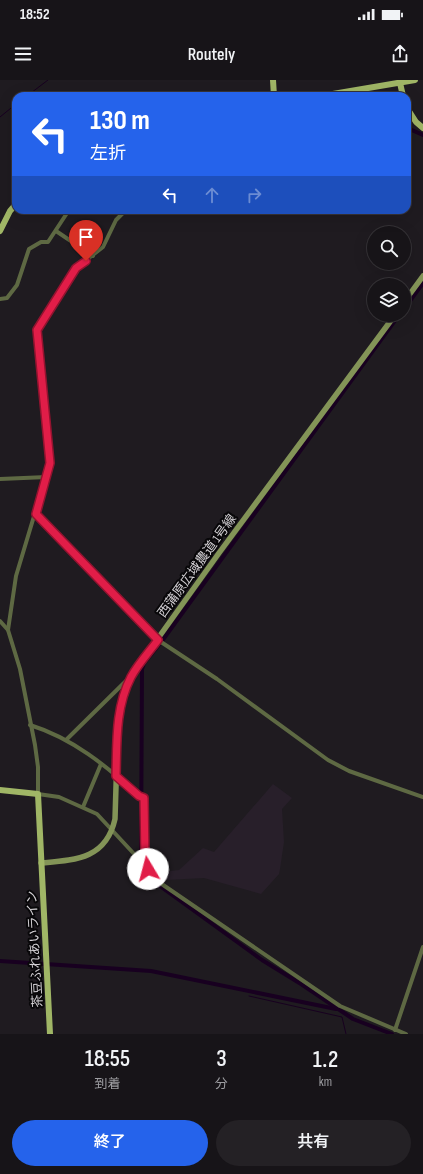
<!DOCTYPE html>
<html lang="ja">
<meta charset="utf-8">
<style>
:root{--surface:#171418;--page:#242125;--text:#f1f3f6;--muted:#9e9ea2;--line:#363337;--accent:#2563eb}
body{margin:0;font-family:"Sofia Sans Condensed","Noto Sans JP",sans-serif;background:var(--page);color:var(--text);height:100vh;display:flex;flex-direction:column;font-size:15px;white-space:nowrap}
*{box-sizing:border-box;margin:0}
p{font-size:13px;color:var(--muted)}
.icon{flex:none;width:22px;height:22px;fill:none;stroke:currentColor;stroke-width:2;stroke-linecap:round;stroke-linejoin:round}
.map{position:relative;height:954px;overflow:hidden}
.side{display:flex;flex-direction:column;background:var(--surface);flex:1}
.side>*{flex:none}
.hud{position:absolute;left:12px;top:12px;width:399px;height:122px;border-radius:12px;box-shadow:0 4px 16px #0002,0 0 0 1px var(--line);background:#2563eb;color:#fff;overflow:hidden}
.controls{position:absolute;left:367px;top:146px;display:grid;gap:8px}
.controls a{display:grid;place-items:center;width:44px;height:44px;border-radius:50%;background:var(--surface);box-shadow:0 4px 16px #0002,0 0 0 1px var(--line);font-size:20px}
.pin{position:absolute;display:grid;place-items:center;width:34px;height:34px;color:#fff;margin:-41px -17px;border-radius:50% 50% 50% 0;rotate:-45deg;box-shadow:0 0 4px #0007}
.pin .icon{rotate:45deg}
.me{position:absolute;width:44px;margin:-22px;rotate:352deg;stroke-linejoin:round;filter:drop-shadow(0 0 3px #0008)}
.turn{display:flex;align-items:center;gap:14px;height:84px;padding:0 12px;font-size:18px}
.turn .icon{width:52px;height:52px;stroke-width:2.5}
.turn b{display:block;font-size:28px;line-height:34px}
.lanes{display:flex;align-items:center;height:38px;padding:0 12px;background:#0003;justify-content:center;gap:20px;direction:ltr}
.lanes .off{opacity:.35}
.eta{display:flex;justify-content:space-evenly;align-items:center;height:68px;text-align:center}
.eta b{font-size:24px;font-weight:600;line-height:28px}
.cta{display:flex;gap:8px;margin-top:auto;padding:8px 12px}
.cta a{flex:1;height:46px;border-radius:24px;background:var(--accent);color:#fff;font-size:16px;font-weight:600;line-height:46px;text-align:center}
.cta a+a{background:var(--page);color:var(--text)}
.status{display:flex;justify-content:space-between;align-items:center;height:28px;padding:0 20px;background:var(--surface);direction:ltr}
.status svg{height:11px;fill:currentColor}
header{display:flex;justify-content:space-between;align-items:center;height:52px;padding:0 12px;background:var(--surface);font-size:18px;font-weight:600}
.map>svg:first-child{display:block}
.built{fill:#281f2a}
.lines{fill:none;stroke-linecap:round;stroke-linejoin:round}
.stream{stroke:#180020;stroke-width:1}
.canal{stroke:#180020;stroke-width:4}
.street{stroke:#5e6943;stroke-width:4}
.secondary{stroke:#839457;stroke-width:5.5}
.primary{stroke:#a0b666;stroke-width:6}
.route-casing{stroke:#92132f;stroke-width:10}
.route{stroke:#e11d48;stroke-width:7}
.labels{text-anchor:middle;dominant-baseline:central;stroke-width:4;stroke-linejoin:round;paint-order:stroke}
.street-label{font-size:13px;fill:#d3d0d4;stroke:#080709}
</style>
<div class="status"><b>18:52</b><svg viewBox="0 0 49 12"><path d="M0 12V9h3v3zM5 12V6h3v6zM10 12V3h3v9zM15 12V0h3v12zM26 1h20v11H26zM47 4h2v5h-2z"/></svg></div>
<header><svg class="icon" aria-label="menu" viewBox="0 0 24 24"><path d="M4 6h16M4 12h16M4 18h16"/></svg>Routely<svg class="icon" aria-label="share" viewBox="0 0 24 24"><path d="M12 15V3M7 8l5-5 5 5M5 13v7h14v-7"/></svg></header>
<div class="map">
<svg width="423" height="954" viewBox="0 0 423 954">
<rect width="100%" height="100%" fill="#1f1b20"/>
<path class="built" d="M273 704 292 718 282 729 284 762 280 789 279 794 261 814 204 798 166 800 154 793 179 790 203 768 214 772Z"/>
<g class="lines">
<g class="stream">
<path d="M27 16 48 0"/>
<path d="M0 37 16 24"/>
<path d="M249 916 342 937 346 954"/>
</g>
<g class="canal">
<path d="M407 48 423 55"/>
<path d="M404 229 423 203"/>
<path d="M0 881 151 891 336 929"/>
<path d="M392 954 353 939 301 904 262 880 146 796 143 790 141 774 142 589 144 583 162 561 399 235"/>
</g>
<g class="street">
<path d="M126 130 116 140 103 167 76 188 37 250 50 383 16 496 8 550 20 589 35 665 38 687V714L59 717 97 734 136 776 145 778"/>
<path d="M56 151 93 176"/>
<path d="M0 219 7 218 17 205 29 169 41 162H48L69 130"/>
<path d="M0 399 47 397"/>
<path d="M36 434 158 560 217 599 328 680 349 691 423 717"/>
<path d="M0 541 8 550"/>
<path d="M30 645C72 658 107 686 139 716L144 718 145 778 150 796 340 926 406 954"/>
<path d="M66 660 130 597"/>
<path d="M83 727 101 684"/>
<path d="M395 950 423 867"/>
</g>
<g class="secondary">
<path d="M404 222 423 196"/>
<path d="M41 783C76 780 106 779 115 739L118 642 123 616 131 596 219 473 395 235"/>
</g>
<g class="primary">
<path d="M273 0 274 16"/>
<path d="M400 3 403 16"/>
<path d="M321 16 415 0"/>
<path d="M407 28 416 42 423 48"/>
<path d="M0 151 10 131 16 124"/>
<path d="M0 710 38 714 50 954"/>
</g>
</g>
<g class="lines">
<g class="route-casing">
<path id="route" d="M86 181 76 188 37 250 50 383 36 434 158 560C149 572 138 584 131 597 115 628 117 663 116 696L139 716 144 718 145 778 148 789"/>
</g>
<use href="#route" class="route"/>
</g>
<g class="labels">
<g class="street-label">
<text transform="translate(197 486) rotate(-54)">西蒲原広域農道 1号線</text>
<text transform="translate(35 869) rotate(-93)">茶豆ふれあいライン</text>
</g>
</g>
</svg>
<div class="controls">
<a><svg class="icon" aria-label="search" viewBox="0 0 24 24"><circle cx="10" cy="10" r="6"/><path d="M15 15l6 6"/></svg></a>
<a><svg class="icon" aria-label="layers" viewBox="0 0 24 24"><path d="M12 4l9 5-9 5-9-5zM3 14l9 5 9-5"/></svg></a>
</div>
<div class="pin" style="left:86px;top:181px;background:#d93025"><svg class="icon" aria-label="arrive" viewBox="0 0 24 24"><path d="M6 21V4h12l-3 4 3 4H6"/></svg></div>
<svg class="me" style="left:148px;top:789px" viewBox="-20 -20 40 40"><circle r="19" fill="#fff"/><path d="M0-13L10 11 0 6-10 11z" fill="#e11d48"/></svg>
<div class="hud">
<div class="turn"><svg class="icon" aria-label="left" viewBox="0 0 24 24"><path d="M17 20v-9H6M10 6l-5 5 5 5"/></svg><div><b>130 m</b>左折</div></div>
<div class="lanes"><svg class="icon" aria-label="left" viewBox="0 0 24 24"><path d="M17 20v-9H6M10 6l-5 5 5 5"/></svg><svg class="icon off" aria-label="ahead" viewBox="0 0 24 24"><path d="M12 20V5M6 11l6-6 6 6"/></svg><svg class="icon off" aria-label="right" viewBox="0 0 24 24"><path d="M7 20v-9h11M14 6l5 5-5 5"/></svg></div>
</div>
</div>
<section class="side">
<div class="eta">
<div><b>18:55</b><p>到着</p></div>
<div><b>3</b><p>分</p></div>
<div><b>1.2</b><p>km</p></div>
</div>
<div class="cta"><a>終了</a><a>共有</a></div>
</section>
